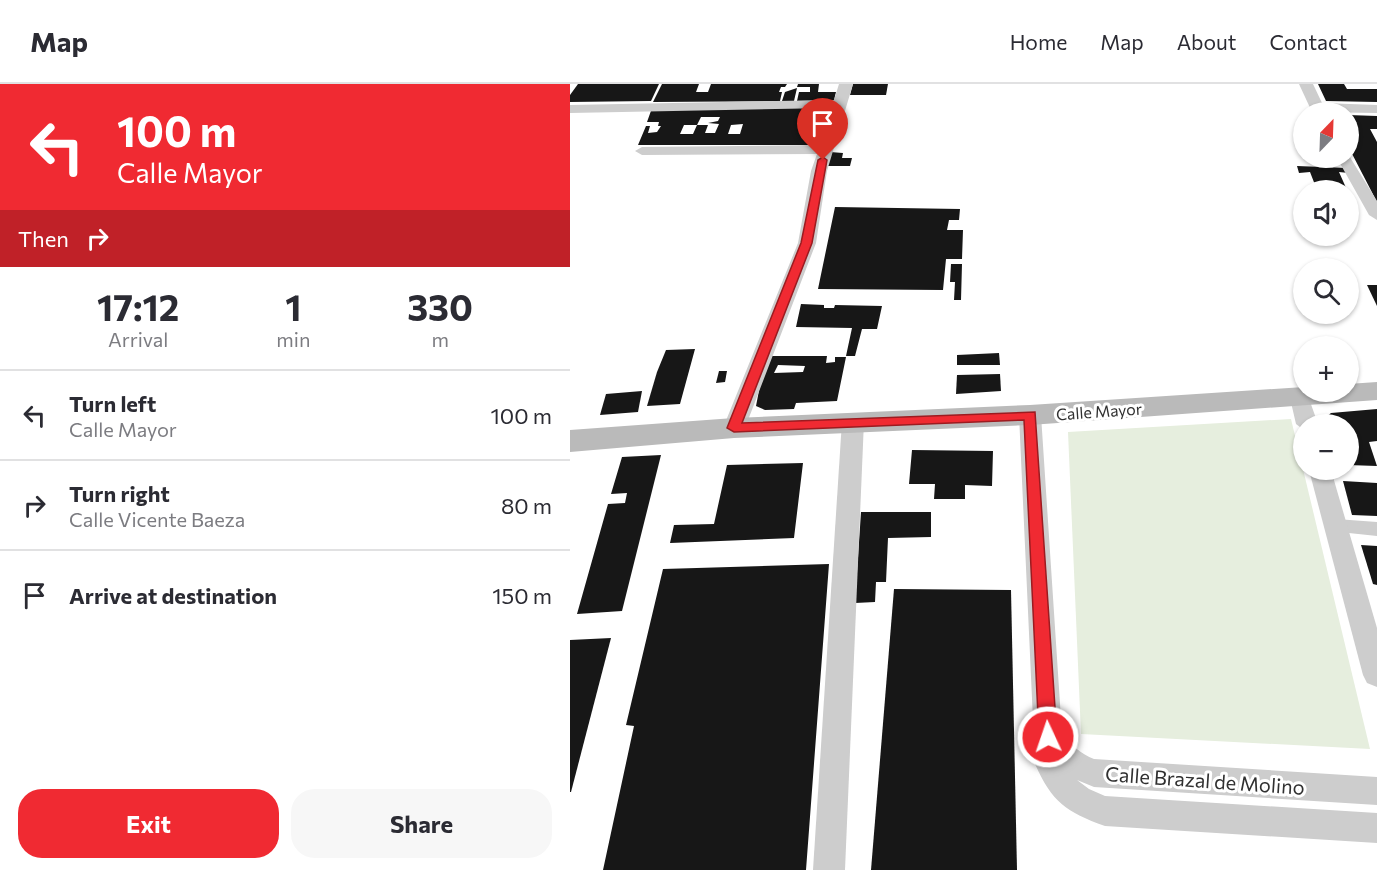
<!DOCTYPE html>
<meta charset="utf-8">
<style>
:root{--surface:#fff;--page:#f7f7f7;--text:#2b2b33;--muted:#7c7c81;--line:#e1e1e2;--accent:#f02a32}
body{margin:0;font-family:Commissioner,sans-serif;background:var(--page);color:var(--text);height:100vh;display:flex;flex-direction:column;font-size:22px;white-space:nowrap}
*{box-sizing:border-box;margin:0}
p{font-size:20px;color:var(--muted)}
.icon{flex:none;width:33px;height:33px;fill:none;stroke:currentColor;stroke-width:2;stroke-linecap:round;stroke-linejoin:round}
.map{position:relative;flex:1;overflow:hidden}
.panel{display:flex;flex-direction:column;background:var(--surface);width:570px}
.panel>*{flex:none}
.guide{background:#f02a32;color:#fff;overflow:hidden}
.needle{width:39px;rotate:23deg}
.fabs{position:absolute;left:723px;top:18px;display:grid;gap:12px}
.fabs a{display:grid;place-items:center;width:66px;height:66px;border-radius:50%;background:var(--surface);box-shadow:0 2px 4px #0004;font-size:30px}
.pin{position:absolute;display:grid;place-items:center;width:51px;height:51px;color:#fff;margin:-62px -26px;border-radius:50% 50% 50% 0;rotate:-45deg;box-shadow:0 0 6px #0007}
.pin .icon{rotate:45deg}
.me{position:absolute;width:66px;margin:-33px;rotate:357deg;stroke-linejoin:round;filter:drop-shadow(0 0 4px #0008)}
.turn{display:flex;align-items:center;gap:21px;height:126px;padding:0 18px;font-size:27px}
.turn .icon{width:78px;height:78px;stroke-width:2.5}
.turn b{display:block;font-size:42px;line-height:51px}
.then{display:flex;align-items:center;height:57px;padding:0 18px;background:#0003;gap:12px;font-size:22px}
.eta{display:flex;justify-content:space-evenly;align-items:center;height:102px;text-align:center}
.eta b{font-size:36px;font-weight:700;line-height:42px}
.action{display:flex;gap:12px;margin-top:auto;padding:12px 18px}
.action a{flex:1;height:69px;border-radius:24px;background:var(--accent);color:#fff;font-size:24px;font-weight:700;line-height:69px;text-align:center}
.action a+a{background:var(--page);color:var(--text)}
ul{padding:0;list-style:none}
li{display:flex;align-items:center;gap:18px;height:90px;padding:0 18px;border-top:2px solid var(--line)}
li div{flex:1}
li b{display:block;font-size:22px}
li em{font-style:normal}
header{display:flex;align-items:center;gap:36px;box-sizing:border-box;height:84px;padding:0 30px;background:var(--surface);border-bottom:2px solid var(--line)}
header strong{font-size:28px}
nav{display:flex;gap:33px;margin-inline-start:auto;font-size:21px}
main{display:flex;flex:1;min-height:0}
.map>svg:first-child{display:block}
.green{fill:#e6eede}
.building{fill:#171717;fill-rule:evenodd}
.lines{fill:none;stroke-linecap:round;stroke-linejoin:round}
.pedestrian{fill:#cdcdcd;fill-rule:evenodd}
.minor{fill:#cdcdcd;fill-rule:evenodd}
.secondary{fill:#bababa;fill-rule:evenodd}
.route{fill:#f02a32;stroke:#9c1b20;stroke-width:1.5}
.labels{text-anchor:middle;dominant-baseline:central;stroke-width:6;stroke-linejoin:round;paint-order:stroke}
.street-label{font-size:16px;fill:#303030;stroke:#fff}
.near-street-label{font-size:20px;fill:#303030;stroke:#fff}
</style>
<header>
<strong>Map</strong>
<nav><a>Home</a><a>Map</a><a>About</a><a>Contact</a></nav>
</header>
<main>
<section class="panel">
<div class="guide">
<div class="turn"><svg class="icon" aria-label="left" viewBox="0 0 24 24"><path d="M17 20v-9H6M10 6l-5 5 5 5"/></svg><div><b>100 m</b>Calle Mayor</div></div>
<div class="then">Then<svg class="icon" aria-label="right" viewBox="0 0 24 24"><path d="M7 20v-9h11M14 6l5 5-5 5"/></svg></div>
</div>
<div class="eta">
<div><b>17:12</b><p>Arrival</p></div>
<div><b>1</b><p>min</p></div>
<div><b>330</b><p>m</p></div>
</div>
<ul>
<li><svg class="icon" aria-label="left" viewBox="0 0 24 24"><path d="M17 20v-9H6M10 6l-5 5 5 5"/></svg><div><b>Turn left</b><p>Calle Mayor</p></div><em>100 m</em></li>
<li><svg class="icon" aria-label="right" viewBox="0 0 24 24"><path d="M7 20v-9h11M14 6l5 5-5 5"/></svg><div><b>Turn right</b><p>Calle Vicente Baeza</p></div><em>80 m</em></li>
<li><svg class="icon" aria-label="arrive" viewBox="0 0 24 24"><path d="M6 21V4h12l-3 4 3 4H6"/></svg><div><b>Arrive at destination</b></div><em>150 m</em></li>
</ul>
<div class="action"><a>Exit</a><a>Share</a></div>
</section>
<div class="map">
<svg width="807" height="786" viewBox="0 0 807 786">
<rect width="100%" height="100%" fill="#fff"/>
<path class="green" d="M721 335 800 665 511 650 498 348Z"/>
<g class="building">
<path d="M8 0H89L81 17 0 18V11Z"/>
<path d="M92 0H129L126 8H138L141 0H217L215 3H211L209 8H212L210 17 83 18Z"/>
<path d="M228 0H249L248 8H266L264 16 227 17 229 8H240V3H227Z"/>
<path d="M283 0H318L316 11H280Z"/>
<path d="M748 0H774L777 5H807V18L756 17Z"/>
<path d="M227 4 224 17H212L215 8Z"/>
<path d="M262 23 251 61H68L76 42H80L78 49 87 48 91 42H88L89 38H77L82 24ZM131 33H150L148 37 138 39 149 40 145 49H135L138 41H127L123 50H110L114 41H127ZM173 40 170 50H158L161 41Z"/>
<path d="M778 31 807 32V45H800L807 58V118L778 62Z"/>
<path d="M260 68 273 69 272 74H282L280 82H255Z"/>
<path d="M727 82 777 84 779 89 769 88 777 106H747L740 88 729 89Z"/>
<path d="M265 123 390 125 389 136H379L377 146H393L392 175H376L373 206 248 205Z"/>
<path d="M381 180H392L391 216H384L385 198H380Z"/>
<path d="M797 201H807V222Z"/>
<path d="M231 220 254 221V224H264L265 221 312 222 307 245H292L285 272H276L282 244 226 243Z"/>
<path d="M125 265 110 320 77 322 87 288 96 266Z"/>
<path d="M429 269 430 281H387V271Z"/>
<path d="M200 272H257L256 279 265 278V273H276L267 317 226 319 224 325 195 326 186 322 194 281ZM208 281 235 282 233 288 204 289Z"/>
<path d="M149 287H157L155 298 146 299Z"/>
<path d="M430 290 431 307 386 310 387 291Z"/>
<path d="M72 307 68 328 30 331 36 310Z"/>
<path d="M807 325V357L799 358 807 382 778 381V340H757L755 334 761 329Z"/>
<path d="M342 366 423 367 422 402 395 401V415H364L365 400H339Z"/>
<path d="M91 371 52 527 7 530 38 420 55 419 57 409 41 410 52 373Z"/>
<path d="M233 379 224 454 100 459 104 441 144 440 157 381Z"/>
<path d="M773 397 807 399V432L782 431Z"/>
<path d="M291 428H361V453L318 454 316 498H306L305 518 285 519Z"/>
<path d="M791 461 807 462V501L803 500Z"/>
<path d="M259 480 236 786H33L64 642 56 641 93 485Z"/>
<path d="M324 505 441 506 447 786H301Z"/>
<path d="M41 554 1 708H0V556Z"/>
</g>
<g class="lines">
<path class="pedestrian" d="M766 435 807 438V452L760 447 757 442 760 437Z"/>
<g class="minor">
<path d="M269 0H283L257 87 246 159 175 344 172 349 164 351 156 349 153 344 228 159 241 87 247 70 72 71 65 67 72 63 250 61 261 24 0 29V21L264 16Z"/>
<path d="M729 0H743L752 19 807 21V29L742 28Z"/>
<path d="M778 70 807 117V136L799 131 767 74H778Z"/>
<path d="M730 307 737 309 748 340H734V346L726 340 720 314 723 309Z"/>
<path d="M460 324 467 326 471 331 492 650C501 661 511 670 524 675L807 693V721L524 703 507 696 519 705 535 712 807 729V759L535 742C496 728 482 718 465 680L449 331 453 326Z"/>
<path d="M283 330 290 332 294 337 275 786H243L272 337 276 332Z"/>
<path d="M739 386H761L807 544V603L797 599 793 591Z"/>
</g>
<path class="secondary" d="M807 298V316L460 341 164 354 0 368V346L164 334 460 321 734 303V308H778V300Z"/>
</g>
<path class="route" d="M253 73 257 76 242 159 172 339 465 328 487 653 484 659 478 661 472 659 469 653 454 336 164 348 157 344 231 159 248 76Z"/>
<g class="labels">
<g class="street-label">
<text transform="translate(529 327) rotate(-4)">Calle Mayor</text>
</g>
<g class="near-street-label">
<text transform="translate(635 696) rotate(4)">Calle Brazal de Molino</text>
</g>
</g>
</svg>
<div class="fabs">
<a><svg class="needle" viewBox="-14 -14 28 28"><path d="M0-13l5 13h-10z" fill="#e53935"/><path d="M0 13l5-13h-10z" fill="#7c7c81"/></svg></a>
<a><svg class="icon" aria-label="sound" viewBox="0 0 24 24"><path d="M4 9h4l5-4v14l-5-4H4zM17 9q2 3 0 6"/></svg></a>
<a><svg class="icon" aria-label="search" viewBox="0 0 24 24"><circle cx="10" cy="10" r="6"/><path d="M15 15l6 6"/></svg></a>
<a>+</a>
<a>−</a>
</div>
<div class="pin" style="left:253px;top:76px;background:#d93025"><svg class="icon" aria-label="arrive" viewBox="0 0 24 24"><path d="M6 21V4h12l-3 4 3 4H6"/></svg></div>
<svg class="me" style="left:478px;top:653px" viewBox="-20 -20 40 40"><circle r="17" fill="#f02a32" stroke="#fff" stroke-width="3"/><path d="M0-11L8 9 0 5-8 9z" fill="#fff"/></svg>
</div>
</main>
